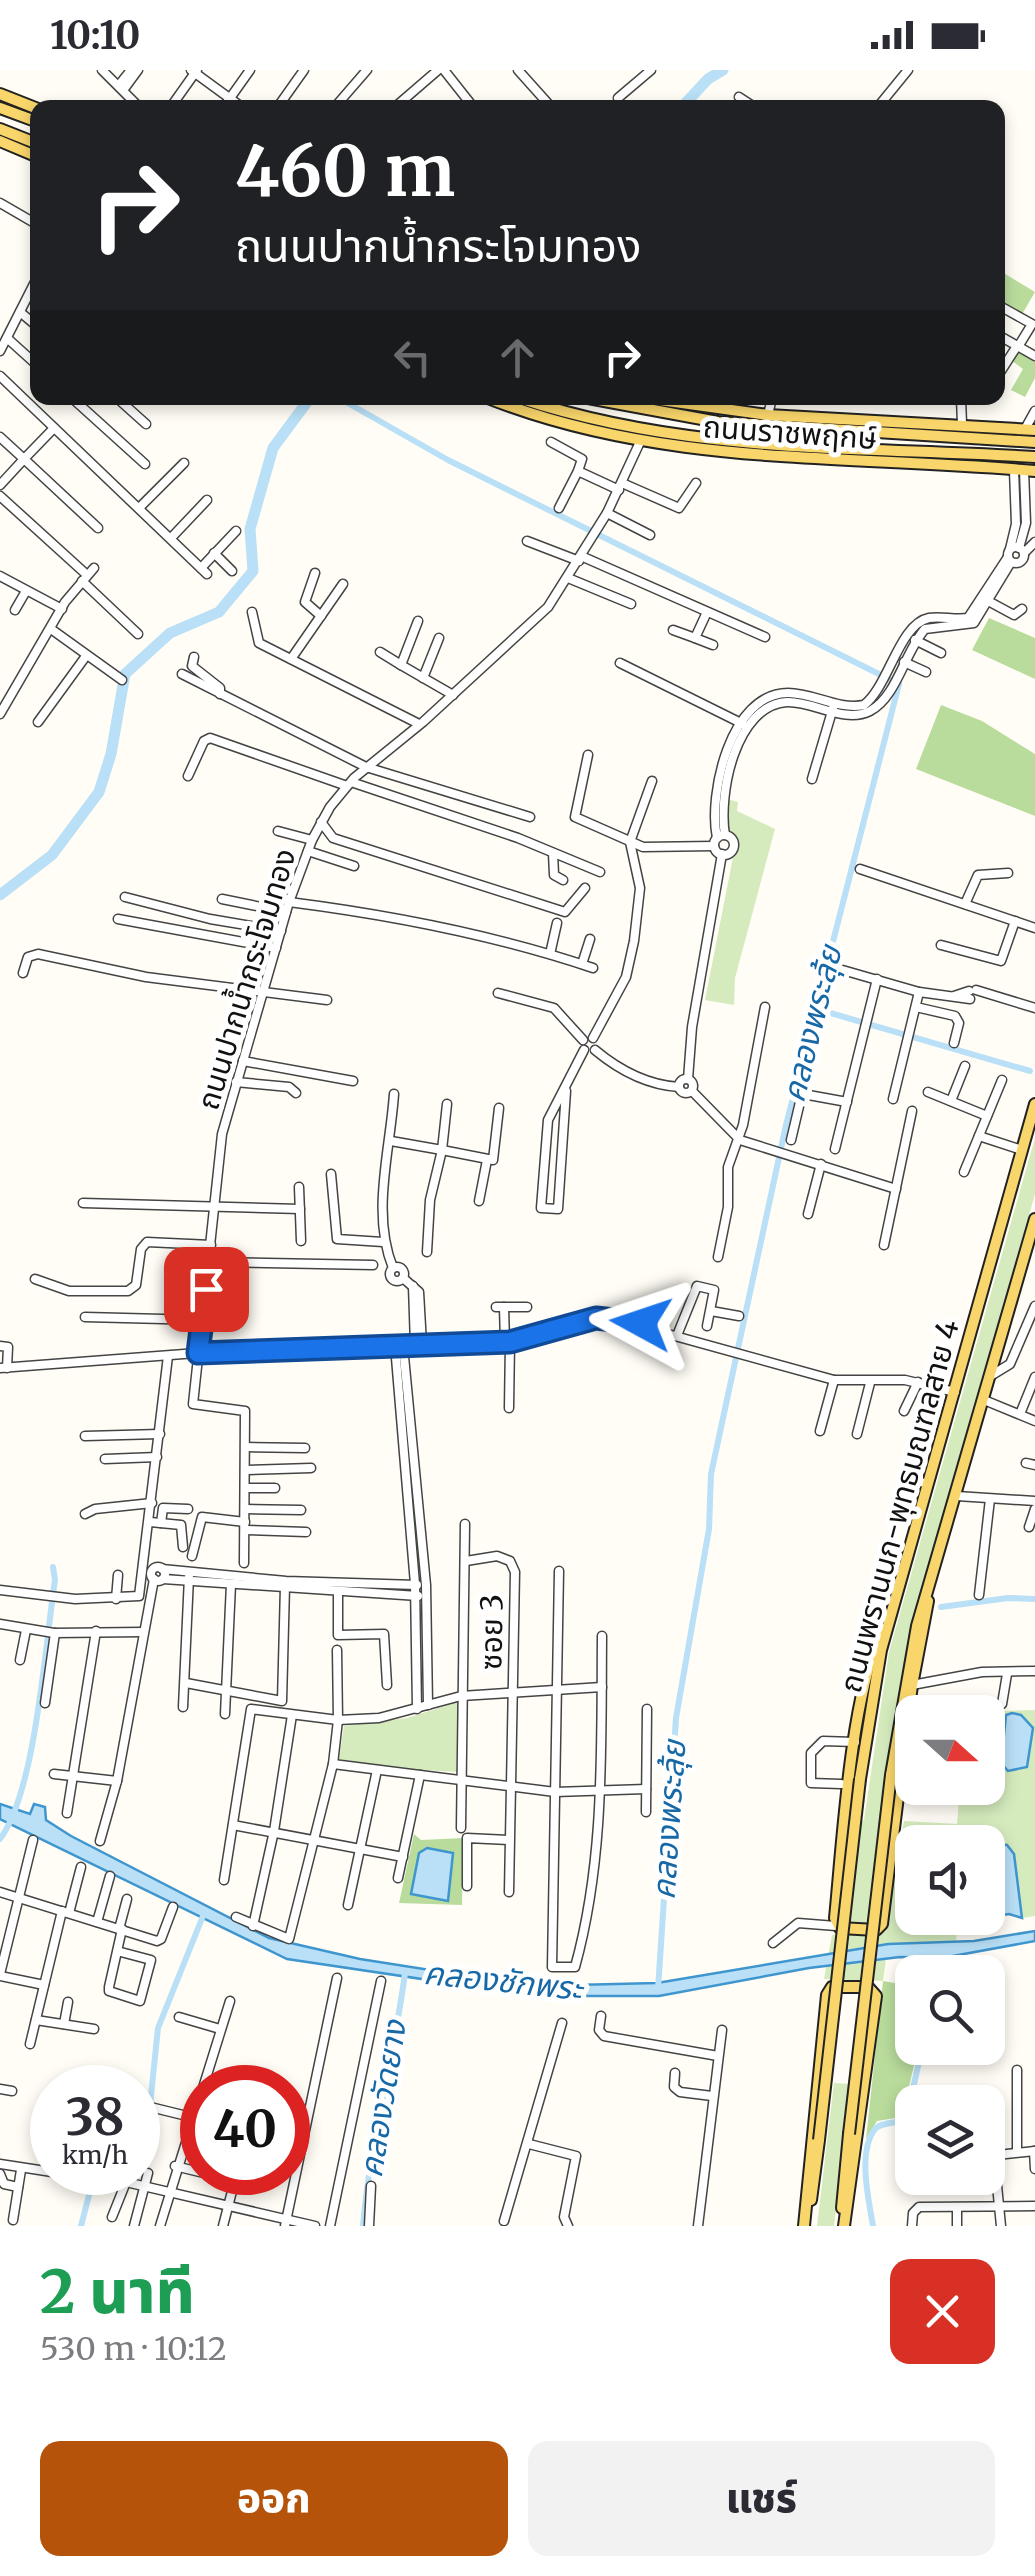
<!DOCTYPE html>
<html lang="th">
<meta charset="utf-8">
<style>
:root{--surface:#fff;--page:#f2f2f3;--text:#2b2b33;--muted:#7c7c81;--accent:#b45309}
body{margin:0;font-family:Merriweather,"Noto Sans Thai",serif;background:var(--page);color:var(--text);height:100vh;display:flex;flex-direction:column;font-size:38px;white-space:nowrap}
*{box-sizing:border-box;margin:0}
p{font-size:32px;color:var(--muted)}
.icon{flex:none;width:55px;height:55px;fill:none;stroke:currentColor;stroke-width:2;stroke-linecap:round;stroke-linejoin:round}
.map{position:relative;height:2156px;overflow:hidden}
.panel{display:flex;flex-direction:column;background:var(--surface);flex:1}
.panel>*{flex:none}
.guide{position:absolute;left:30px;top:30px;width:975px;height:305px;border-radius:20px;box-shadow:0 5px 15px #0003;background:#202124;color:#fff;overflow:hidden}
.needle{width:65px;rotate:111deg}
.controls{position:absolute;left:895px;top:1625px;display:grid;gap:20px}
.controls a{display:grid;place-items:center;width:110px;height:110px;border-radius:20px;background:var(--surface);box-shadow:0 5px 15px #0003;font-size:50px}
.speed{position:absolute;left:30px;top:1995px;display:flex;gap:20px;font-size:50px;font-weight:700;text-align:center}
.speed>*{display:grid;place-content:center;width:130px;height:130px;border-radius:50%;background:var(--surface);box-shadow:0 5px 15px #0003;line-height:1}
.speed small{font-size:25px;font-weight:400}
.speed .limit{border:15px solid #d22;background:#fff;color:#111}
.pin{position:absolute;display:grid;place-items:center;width:85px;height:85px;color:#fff;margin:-42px;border-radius:20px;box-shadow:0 5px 15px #0006}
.me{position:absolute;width:110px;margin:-55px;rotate:275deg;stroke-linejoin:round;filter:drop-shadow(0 0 8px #0008)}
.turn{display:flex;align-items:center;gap:35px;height:210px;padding:0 40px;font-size:45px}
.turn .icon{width:130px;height:130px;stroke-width:2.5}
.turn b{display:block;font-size:70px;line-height:85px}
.lanes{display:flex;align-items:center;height:95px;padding:0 40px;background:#0003;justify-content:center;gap:50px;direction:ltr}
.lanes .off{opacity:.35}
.round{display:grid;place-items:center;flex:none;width:105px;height:105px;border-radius:20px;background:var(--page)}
.summary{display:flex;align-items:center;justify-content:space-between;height:170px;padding:0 40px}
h1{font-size:60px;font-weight:800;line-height:75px;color:#1e9e55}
.cta{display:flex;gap:20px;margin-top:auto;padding:20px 40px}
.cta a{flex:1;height:115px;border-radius:20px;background:var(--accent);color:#fff;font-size:40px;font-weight:800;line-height:115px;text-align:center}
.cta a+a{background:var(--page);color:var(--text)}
.status{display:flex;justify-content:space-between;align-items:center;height:70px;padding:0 50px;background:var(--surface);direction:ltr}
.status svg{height:28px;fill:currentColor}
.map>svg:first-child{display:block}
.green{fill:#d5ebbd}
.forest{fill:#b9dc9c}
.water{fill:#b9e0f7;stroke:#3f96cf;stroke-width:2.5}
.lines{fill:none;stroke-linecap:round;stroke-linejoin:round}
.canal{stroke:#b9e0f7;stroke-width:6}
.river{stroke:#b9e0f7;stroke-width:11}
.minor-casing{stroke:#444;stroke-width:11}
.major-casing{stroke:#222;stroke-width:14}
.minor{stroke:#fff;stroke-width:8}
.major{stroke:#f9d66b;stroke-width:10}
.major-bridge-casing{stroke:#222;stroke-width:14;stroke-linecap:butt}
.major-bridge{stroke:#f9d66b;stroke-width:10}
.route-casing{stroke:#114b97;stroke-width:25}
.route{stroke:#1a73e8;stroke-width:18}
.labels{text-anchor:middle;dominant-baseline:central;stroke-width:10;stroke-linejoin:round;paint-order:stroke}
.street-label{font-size:30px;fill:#111;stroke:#fff}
.water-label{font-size:32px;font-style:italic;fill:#1768a6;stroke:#fff}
</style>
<div class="status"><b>10:10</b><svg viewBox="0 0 49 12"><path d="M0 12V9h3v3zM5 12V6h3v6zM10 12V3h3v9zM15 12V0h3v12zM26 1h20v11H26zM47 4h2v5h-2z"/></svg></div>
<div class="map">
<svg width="1035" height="2156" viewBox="0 0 1035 2156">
<rect width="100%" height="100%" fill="#fffdf5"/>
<g class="green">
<path d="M727 729 738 732 737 741 775 759 735 908 734 935 705 930 736 772 729 763Z"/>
<path d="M1035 1068V1124C978 1330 907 1534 880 1747L893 1749 879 1861H886L904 1751 957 1754 960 1718H988V1671L999 1670 1003 1641 1035 1640V1846L1022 1848 1014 1784 1007 1775 967 1770 912 1772V1848H958L956 1872 888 1874 883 1911 824 1909 832 1865 837 1864 850 1752 864 1750 889 1582Z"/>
<path d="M458 1632 457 1702 390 1698 339 1689 344 1656 407 1648Z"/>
<path d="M834 2013 850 2014 834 2156H817Z"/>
</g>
<g class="forest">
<path d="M1002 202 1035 222 1021 246 998 233Z"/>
<path d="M1018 280 1035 289V308L1025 327 1011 320 1023 299 1011 290Z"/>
<path d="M989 548 1035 568V609L972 580Z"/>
<path d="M941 635 982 651 1035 684V746L916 699Z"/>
<path d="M414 1764 421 1770 463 1768 462 1835 399 1833Z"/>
<path d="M883 1911 912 1916V1978H918L902 2047 877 2051 866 2069Z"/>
</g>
<g class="water">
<path d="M1012 1643 1021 1645 1033 1658 1027 1697 1008 1701 1001 1693 1006 1645Z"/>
<path d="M0 1734 30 1744 34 1734 45 1737 46 1750 71 1766 269 1868 360 1889 532 1916 657 1913 888 1874 974 1871 1035 1861V1871L942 1888 900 1887 809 1898 659 1926H536L287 1889 0 1749Z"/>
<path d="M966 1770 1007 1775 1014 1784 1022 1848 1009 1844 988 1847V1772Z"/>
<path d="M427 1778 453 1783 448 1831 411 1824 419 1783Z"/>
</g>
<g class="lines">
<g class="canal">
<path d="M339 328 448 390 899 614 786 1055 711 1404 709 1459 676 1648 658 1919"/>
<path d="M820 940 1030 1001"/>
<path d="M941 1537 1008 1528 1035 1529"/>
<path d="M0 1769C36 1721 45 1575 55 1510L53 1497"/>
<path d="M946 1902 948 1879"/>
<path d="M138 2080 147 2064 158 1958 203 1846"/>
<path d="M81 2156 95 2102"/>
<path d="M363 2156C370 2070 394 1988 405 1903"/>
<path d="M873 2156C869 2131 857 2082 875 2059 881 2052 897 2053 906 2050L922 1978"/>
</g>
<g class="river">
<path d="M681 38 708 9 723 0"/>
<path d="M0 825 52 785 99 722 111 684 125 604 170 563 219 542 253 501 250 459 273 378 310 328"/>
</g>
<g class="minor-casing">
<g id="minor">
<path d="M102 0 140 38"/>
<path d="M191 0 243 38"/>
<path d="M444 0 474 38"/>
<path d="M518 0 552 38"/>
<path d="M119 15 131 0"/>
<path d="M124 19 138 0"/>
<path d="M739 27 756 38"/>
<path d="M618 28 651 0"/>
<path d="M170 38 197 0"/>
<path d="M223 38 250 0"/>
<path d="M277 38 304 0"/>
<path d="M334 38 367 0"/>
<path d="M394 38 438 0"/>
<path d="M877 38 908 0"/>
<path d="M0 133 38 155"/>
<path d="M998 235 1032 254 1018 277"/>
<path d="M20 242 38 257"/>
<path d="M998 265 1035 286"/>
<path d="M7 268 38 296"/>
<path d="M0 281 38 206"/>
<path d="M999 304 1017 276"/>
<path d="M0 306 207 504"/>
<path d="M72 328 145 394"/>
<path d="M117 328 146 354"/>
<path d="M961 328 962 354"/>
<path d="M768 345 772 328"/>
<path d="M54 358 24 389 98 458"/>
<path d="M1025 359 1035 341"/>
<path d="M0 367 24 389 0 415"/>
<path d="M551 372 582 389 578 401"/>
<path d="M622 413 679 438 696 413"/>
<path d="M0 426 87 505"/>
<path d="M139 438 184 393"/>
<path d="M559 438 578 401 619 420"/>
<path d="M607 443 650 465"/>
<path d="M171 468 207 430"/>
<path d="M527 471 579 491"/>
<circle cx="1016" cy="485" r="8"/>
<path d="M1019 478 1026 453 1024 400"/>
<path d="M1010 479 1016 454 1014 400"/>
<path d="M214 483 232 501"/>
<path d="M1024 483 1035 472"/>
<path d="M581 486 765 567"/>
<path d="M201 498 236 461"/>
<path d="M315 503 305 532 321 546"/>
<path d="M0 506 62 539"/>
<path d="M568 508 631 534"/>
<path d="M82 511 138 564"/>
<path d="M990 532 1014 545 1022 539"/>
<path d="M15 540 26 521"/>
<path d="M252 542 259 573 419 654"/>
<path d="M707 542 695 568 713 575"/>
<path d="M418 551 401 595 453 625"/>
<path d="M51 559 122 610"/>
<path d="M673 560 695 568"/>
<path d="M915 570 941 583"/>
<path d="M380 582 401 595"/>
<path d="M194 587 192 596 220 618V624"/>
<path d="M291 589 343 514"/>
<path d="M904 592 926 602"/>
<path d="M620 593 743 654"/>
<path d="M182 604 366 697 530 747"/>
<path d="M423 608 439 568"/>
<path d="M0 644 65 532 94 498"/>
<path d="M38 652 86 586"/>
<path d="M588 685 575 747 643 777 714 776"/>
<path d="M188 706 204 671 210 668 347 716"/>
<path d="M812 709 833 638"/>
<path d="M351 712 518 768 600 802"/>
<path d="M321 752 333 768 565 842 585 818"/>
<path d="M278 761 312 770"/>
<path d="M725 765C718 725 735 635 787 632 814 631 844 654 870 641 897 627 905 581 925 559L974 553 1011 492"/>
<circle cx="724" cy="775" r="10"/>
<path d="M717 768C708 725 730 623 788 623 814 623 837 640 864 635 889 616 899 554 929 548 941 546 955 550 968 548L1008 487"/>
<path d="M308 781 354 796"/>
<path d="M553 783 554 805 563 810"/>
<path d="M860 799 1035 858"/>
<path d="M125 827 210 849 281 861"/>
<path d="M222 829 286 842"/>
<path d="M289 832C391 845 495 865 593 898"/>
<path d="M965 834 978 805 1008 803"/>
<path d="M118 849 276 878"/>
<path d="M941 875 1001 891 1015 851"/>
<path d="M550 884 557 853"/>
<path d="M582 894 590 869"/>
<path d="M23 903 28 887 38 884 146 907 327 930"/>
<path d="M976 920 1035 938"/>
<path d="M498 923 554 938 583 970"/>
<path d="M954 926 969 921"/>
<path d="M916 937 955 946 959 953 954 973"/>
<path d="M593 968 626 907 634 871 640 818 630 772 652 711"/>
<path d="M595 980C619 1000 647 1015 679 1017"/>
<path d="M243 991 353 1011"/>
<circle cx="686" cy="1016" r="7"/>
<path d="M688 1009 692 957 722 784"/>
<path d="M236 1012 289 1017 296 1023"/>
<path d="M566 1021 558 1139 541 1138 548 1050 584 980"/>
<path d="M692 1021 740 1070 896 1119"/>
<path d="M928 1022 987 1046"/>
<path d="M803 1024 847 1032"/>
<path d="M893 1029 919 922"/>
<path d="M951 1031 965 996"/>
<path d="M979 1066 1022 1080"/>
<path d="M791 1070 832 897 919 922 970 929"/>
<path d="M391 1071 442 1080 447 1034"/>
<path d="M835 1079 877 909"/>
<path d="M964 1102 1002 1010"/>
<path d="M331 1104 337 1169 383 1172"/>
<path d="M299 1117 301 1171"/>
<path d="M479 1131 487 1090"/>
<path d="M83 1133 300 1139"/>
<path d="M808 1144 821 1094"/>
<path d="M884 1175 912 1041"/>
<path d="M427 1182 430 1130 442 1080 493 1090 499 1038"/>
<path d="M718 1187 728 1137V1097L743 1055 765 937"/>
<path d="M210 1192 373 1195"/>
<circle cx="397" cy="1204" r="7"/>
<path d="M393 1198C371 1143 390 1082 394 1024"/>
<path d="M403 1208 419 1222 422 1274"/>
<path d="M35 1209 69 1221H128L136 1215 141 1179 147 1172 211 1175"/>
<path d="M413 1216 415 1275"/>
<path d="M496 1237H527"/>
<path d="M504 1237 505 1272"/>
<path d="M711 1241 739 1246"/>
<path d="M203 1245 228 1243"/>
<path d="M85 1247 202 1250"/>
<path d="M678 1263 697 1216 714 1220 707 1256"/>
<path d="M0 1276 8 1277 7 1298"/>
<path d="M395 1276 415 1514 417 1639"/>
<path d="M403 1276 426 1515 428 1635"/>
<path d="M0 1298 290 1276 510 1272 606 1247 834 1310H905L955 1322"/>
<path d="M992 1305 1010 1294 1035 1236"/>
<path d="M984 1330 1035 1351"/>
<path d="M509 1338 510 1272"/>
<path d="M904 1341 918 1312"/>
<path d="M1020 1344 1035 1307"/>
<path d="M820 1361 834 1310"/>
<path d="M857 1364 870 1313"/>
<path d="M85 1366 160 1364"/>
<path d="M246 1377 305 1378"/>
<path d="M105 1389 157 1387"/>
<path d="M1026 1393 1035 1395"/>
<path d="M246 1400 311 1398"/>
<path d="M902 1407 928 1414"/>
<path d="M246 1418H275"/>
<path d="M957 1426 1035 1431"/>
<path d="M246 1439 301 1440"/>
<path d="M85 1444 95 1439 152 1433"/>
<path d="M150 1452 181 1455 183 1477"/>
<path d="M161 1453 163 1438 188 1439"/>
<path d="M1029 1457 1035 1439"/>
<path d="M245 1460 306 1462"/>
<path d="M192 1486 202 1447 245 1452"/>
<path d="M466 1491 497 1486 510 1491 515 1502 509 1822"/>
<path d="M244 1493 245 1341 193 1334 222 1064 289 832 312 770 330 737 354 708 423 652 548 537 607 443 640 372"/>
<circle cx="158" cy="1504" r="7"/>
<path d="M162 1499 286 1511 417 1515"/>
<path d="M559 1501 552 1897H575C605 1789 601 1677 602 1566"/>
<path d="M163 1509 418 1526"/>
<path d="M0 1520 75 1529 139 1526 168 1286"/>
<path d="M338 1522V1565L384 1564 387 1615"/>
<path d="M979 1525 990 1429"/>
<path d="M116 1529 118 1505"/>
<path d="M0 1554 54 1563 143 1562"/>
<path d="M20 1590 26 1560"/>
<path d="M186 1613 282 1631 285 1516"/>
<path d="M912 1615 982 1602 1035 1601"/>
<path d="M45 1633 55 1563"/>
<path d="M183 1637 189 1507"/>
<path d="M939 1642 997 1638 1002 1634 1007 1604"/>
<path d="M225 1644 231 1514"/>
<path d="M333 1694 555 1722 646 1719"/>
<path d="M54 1704 117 1711"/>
<path d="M841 1714 811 1713V1683L823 1671 855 1672"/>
<path d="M646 1742 647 1639"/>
<path d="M67 1743 96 1561"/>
<path d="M233 1755 403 1787"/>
<path d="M461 1758 465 1454"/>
<path d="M100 1771 117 1711 154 1509"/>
<path d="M398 1808 420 1705"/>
<path d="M224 1810 251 1639 338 1650 379 1648 461 1626 602 1617"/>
<path d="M467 1816V1768L509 1770"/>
<path d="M0 1822 157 1871 161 1869 173 1837"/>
<path d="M348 1835 377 1700"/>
<path d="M69 1843 81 1797"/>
<path d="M236 1847 289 1869 333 1694 338 1650 337 1580"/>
<path d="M97 1852 110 1806"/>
<path d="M253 1856 274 1761 292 1645"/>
<path d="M119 1859 127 1829"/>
<path d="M773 1873 798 1853 836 1856"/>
<path d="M117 1881 151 1890 140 1931 109 1921V1917L122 1859"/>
<path d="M0 1904 33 1770"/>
<path d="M0 1906 44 1915"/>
<path d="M601 1946 599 1960 604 1966 718 1986"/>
<path d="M179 1947 220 1959"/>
<path d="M36 1950 94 1959"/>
<path d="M64 1954 68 1932"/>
<path d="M30 1974 62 1841"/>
<path d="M675 2003 674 2017 680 2022 712 2026"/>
<path d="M0 2019 12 2021"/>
<path d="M138 2034 191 2047"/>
<path d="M187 2056 202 2060"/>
<path d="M529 2074 576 2086 564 2147 568 2156"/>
<path d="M1034 2081 1035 2099"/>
<path d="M1017 2082V2000"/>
<path d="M994 2085 1001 2156"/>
<path d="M988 2086 1035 2081"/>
<path d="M0 2094 52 2102"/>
<path d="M175 2096 212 2105"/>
<path d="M58 2102 68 2104"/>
<path d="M0 2104 4 2114 18 2117"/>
<path d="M112 2147 126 2112 315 2156"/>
<path d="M13 2150 21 2100"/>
<path d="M504 2151 562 1953"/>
<path d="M134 2156 148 2103"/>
<path d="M160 2156 230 1931"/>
<path d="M223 2156 237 2102"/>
<path d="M285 2156 337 1908"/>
<path d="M330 2156 381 1911"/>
<path d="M369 2156 371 2116"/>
<path d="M698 2156 722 1960"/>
<path d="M912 2156 913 2143 919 2137 1035 2136"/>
<path d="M957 2156V2140"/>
</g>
</g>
<g class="major-casing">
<g id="major">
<path d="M0 24 38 39"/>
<path d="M0 38 38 52"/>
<path d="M0 59 38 74"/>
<path d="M0 71 38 87"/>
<path d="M488 328C665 398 849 384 1035 401"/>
<path d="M519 328C691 385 858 376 1035 387"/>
<path d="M588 328 718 352 1035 372"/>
<path d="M646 328 768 345 1035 360"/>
<path d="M880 1563C850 1636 843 1767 835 1848L840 1858 876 1860 882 1854 912 1615 928 1531"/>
<path d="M891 1705 917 1556 1035 1149"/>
<path d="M860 1709 881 1580 1035 1034"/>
<path d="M811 2130 819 2070"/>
<path d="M842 2138 849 2064"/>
<path d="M804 2156 827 1925 832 1917H868L876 1926 844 2156"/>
</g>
</g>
<use href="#minor" class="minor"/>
<use href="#major" class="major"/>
<g class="major-bridge-casing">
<g id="major-bridge">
<path d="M849 2064 891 1705"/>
<path d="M819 2070 860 1709"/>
</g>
</g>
<use href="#major-bridge" class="major-bridge"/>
</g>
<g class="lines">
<g class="route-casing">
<path id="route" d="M206 1219 198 1283 510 1272 596 1248 641 1253"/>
</g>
<use href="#route" class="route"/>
</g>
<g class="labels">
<g class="street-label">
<text transform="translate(790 362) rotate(4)">ถนนราชพฤกษ์</text>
<text transform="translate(246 909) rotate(-73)">ถนนปากน้ำกระโจมทอง</text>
<text transform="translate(899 1436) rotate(-75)">ถนนพรานนก-พุทธมณฑลสาย 4</text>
<text transform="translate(491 1562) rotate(-89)">ซอย 3</text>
</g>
<g class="water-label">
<text transform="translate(812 954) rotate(-76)">คลองพระลุ้ย</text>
<text transform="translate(669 1750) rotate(-86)">คลองพระลุ้ย</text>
<text transform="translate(503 1911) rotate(6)">คลองชักพระ</text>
<text transform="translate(383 2029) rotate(-81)">คลองวัดยาง</text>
</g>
</g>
</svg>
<div class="controls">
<a><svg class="needle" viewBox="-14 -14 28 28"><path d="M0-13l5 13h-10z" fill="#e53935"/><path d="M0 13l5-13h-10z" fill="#7c7c81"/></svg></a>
<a><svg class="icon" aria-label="sound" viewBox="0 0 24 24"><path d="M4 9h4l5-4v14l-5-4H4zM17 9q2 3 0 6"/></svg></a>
<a><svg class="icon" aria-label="search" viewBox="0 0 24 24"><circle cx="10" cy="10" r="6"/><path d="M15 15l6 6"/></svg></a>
<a><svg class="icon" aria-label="layers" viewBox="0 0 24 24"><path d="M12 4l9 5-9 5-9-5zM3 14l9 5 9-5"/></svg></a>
</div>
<div class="speed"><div>38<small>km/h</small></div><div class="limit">40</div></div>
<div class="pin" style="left:206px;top:1219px;background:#d93025"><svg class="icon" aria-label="arrive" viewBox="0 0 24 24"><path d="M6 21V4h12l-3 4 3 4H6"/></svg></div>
<svg class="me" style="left:641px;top:1253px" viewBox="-20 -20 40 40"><path d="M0-17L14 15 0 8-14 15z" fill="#1a73e8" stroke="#fff" stroke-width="4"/></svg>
<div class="guide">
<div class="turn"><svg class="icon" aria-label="right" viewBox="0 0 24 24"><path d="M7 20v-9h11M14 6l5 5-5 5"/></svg><div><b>460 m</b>ถนนปากน้ำกระโจมทอง</div></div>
<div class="lanes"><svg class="icon off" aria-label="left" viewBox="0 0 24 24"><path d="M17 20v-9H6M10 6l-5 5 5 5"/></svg><svg class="icon off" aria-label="ahead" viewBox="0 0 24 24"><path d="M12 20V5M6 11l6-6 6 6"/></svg><svg class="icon" aria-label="right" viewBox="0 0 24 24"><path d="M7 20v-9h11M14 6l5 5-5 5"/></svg></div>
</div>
</div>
<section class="panel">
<div class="summary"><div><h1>2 นาที</h1><p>530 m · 10:12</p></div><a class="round" style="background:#d93025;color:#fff"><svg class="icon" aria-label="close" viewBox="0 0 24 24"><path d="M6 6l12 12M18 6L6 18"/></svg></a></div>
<div class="cta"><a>ออก</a><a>แชร์</a></div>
</section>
